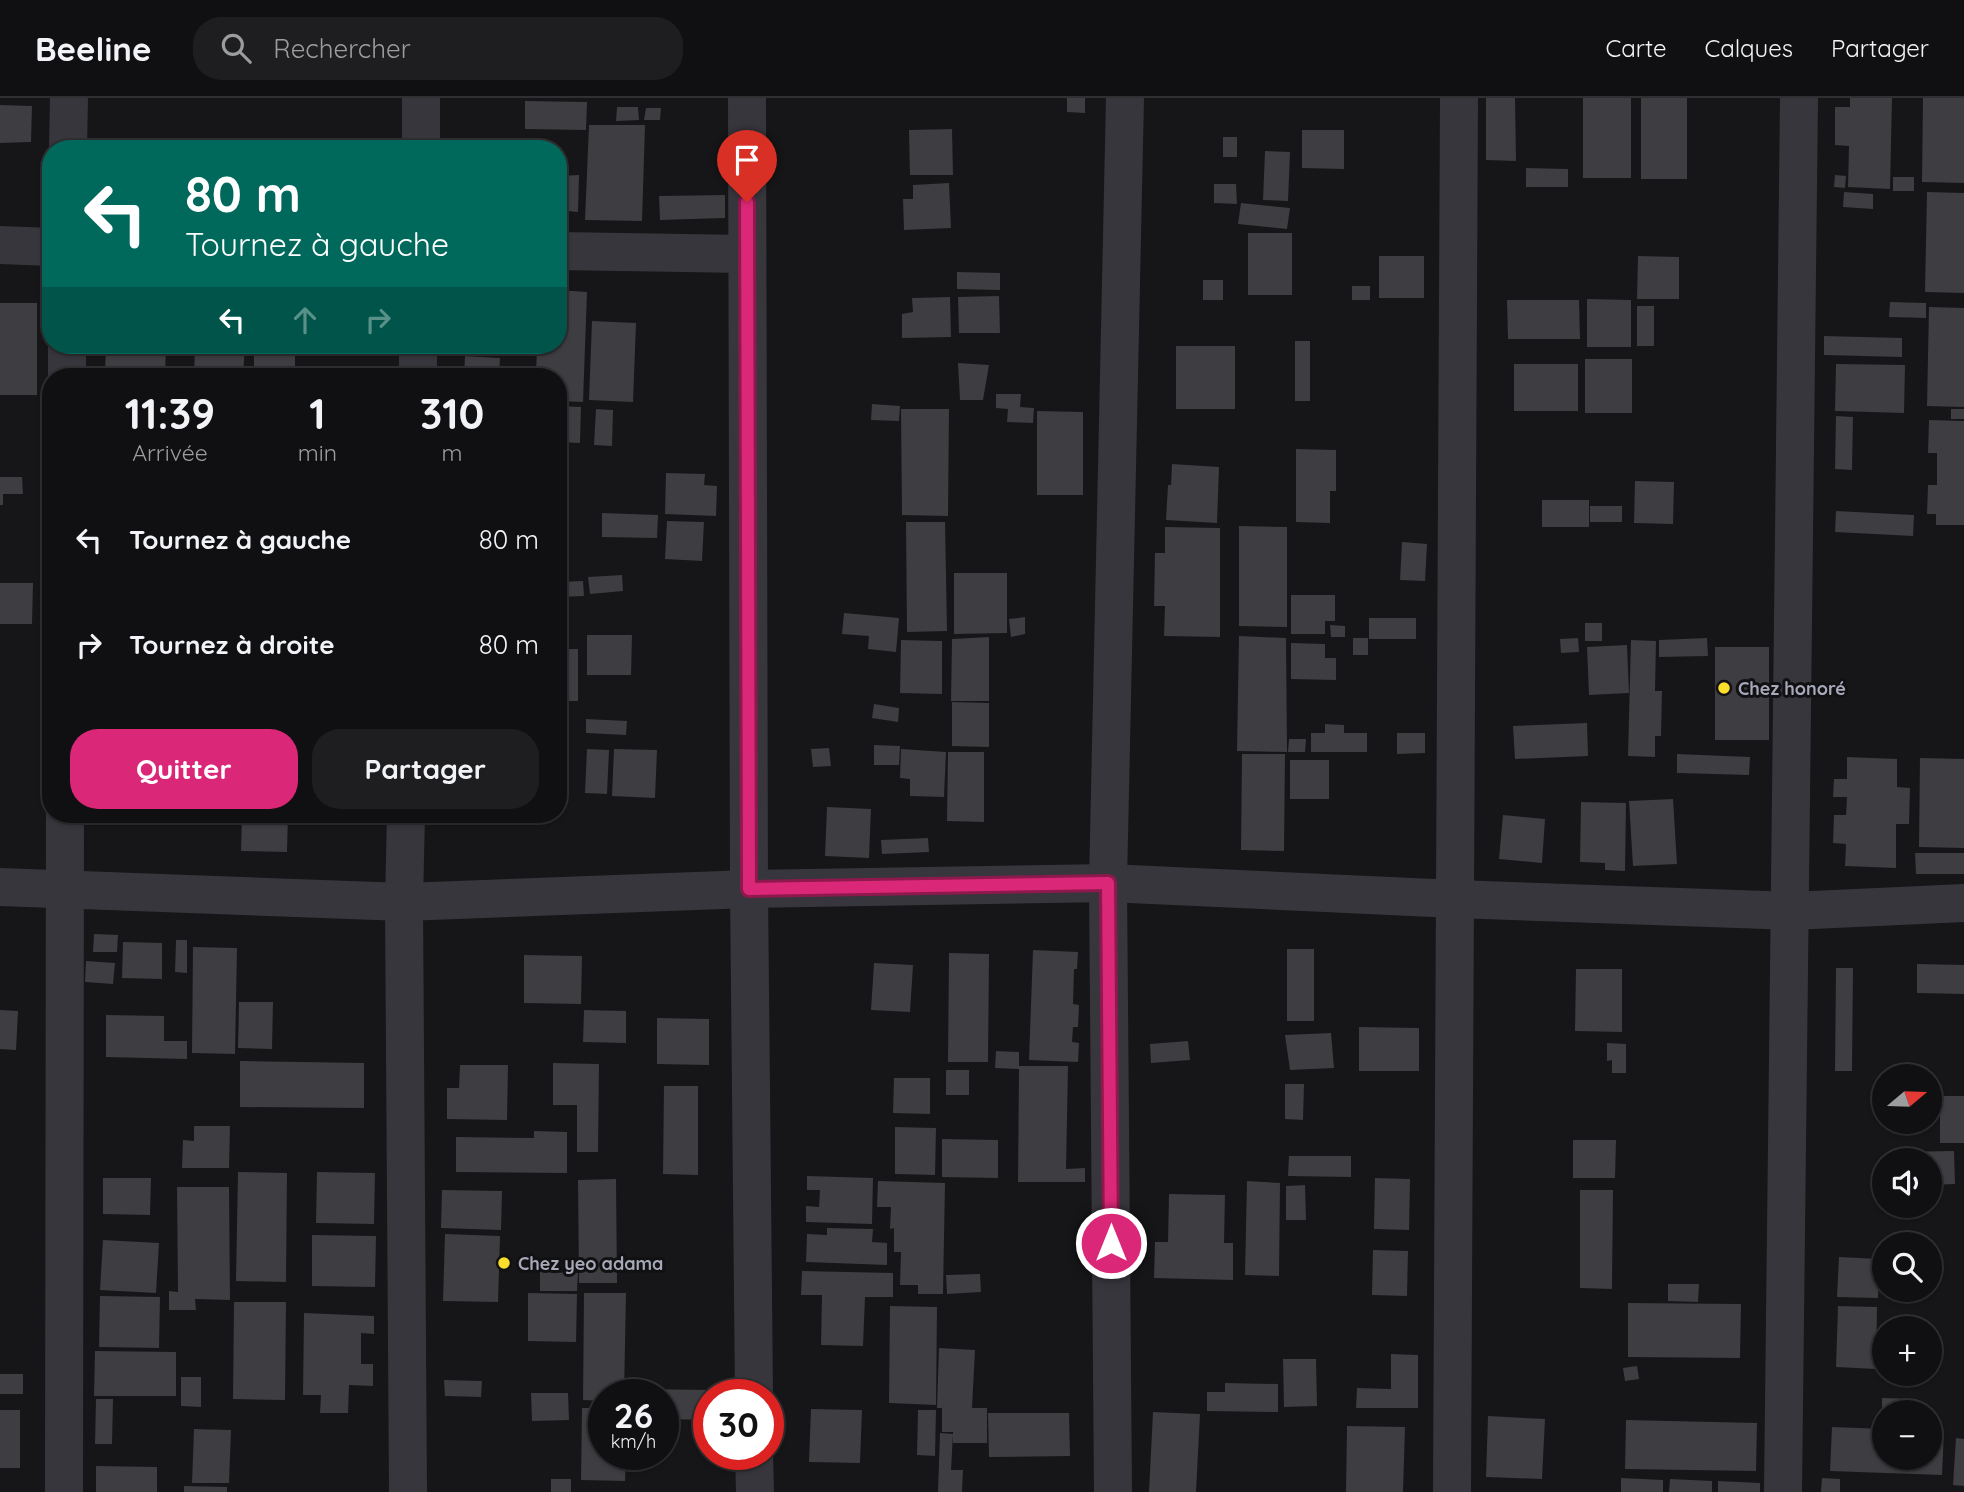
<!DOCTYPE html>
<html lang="fr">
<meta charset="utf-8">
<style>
:root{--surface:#101012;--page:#1e1e20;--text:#f1f3f6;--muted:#9c9d9f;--line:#303032;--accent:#db2777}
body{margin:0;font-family:Quicksand,sans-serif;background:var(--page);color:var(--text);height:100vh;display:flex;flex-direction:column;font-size:26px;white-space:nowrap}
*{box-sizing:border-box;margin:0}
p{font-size:23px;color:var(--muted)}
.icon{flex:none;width:38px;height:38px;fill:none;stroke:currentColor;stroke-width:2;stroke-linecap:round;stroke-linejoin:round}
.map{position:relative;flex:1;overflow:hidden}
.details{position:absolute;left:42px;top:270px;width:525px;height:455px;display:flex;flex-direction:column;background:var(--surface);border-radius:28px;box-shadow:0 2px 5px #0004,0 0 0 2px var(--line)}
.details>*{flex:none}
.guide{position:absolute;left:42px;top:42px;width:525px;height:214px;border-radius:28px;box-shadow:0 2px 5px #0004,0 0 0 2px var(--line);background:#00695c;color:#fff;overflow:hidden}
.needle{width:46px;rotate:71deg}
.buttons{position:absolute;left:1872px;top:966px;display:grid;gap:14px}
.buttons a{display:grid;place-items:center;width:70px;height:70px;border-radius:50%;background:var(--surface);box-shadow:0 2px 5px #0004,0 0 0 2px var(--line);font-size:35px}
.speed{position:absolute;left:588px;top:1281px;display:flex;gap:14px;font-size:35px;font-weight:700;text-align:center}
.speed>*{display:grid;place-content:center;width:91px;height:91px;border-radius:50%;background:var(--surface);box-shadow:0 2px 5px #0004,0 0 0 2px var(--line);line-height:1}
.speed small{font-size:18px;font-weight:400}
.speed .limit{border:10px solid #d22;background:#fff;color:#111}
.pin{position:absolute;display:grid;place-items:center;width:60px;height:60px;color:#fff;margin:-72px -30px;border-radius:50% 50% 50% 0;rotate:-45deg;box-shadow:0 0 7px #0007}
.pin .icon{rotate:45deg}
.me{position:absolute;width:77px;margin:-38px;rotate:0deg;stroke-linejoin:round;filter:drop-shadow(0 0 5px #0008)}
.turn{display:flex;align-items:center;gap:24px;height:147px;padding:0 28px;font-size:32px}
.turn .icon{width:91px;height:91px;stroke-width:2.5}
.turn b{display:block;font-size:49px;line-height:60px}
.lanes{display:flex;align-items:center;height:66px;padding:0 28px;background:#0003;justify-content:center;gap:35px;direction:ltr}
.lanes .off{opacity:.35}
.eta{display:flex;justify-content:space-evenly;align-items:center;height:119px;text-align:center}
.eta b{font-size:42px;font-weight:800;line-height:49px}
.action{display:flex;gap:14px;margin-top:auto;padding:14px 28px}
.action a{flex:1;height:80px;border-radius:28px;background:var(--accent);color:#fff;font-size:28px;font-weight:800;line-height:80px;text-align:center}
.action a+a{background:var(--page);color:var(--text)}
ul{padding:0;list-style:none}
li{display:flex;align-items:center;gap:21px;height:105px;padding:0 28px}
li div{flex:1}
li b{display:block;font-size:26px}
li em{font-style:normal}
header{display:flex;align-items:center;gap:42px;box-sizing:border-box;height:98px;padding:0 35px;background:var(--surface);border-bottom:2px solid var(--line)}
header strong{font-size:33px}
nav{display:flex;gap:38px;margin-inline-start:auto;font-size:24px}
.search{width:490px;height:63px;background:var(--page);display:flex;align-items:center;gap:18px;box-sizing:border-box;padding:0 24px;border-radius:28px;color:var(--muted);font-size:26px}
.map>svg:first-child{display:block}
.building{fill:#3d3d42}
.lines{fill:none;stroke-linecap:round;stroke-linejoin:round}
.minor{stroke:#37363d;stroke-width:38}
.route-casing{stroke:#8e194d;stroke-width:18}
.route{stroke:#db2777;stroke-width:12}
.poi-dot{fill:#fbde2b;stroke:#111113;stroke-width:2.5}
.labels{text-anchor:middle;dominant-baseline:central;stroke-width:6;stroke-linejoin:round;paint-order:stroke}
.poi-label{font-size:18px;font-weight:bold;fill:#a7a9b8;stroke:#111113;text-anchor:start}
</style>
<header>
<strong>Beeline</strong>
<div class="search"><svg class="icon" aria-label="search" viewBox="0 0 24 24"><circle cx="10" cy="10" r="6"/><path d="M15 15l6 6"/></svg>Rechercher</div>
<nav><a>Carte</a><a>Calques</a><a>Partager</a></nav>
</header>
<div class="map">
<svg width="1964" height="1394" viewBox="0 0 1964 1394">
<rect width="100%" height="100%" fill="#161618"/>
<g class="building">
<path d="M1067 0H1085V15L1067 14Z"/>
<path d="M1486 0H1515L1516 63 1486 62Z"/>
<rect x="1583" y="0" width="48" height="80"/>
<rect x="1641" y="0" width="46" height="81"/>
<path d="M1850 0H1892L1890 91 1848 89 1849 48 1835 47V9H1850Z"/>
<path d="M1923 0H1964V85L1922 84Z"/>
<path d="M525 3 587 4 586 32 525 31Z"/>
<path d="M0 7 32 8 31 44 0 45Z"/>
<path d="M617 9H638L639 22 616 23Z"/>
<path d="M646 10H661L660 22H644Z"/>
<path d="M589 27H645L642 123 585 122Z"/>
<path d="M952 31 953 77H910L909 32Z"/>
<path d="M1302 32H1344V71L1302 70Z"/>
<rect x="1223" y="39" width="14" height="20"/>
<path d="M1265 53 1290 54 1288 103 1263 102Z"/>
<path d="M1526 70 1568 71V89H1526Z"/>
<path d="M579 77 578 114 558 112V78Z"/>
<path d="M1835 77 1846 78 1845 90 1834 89Z"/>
<rect x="1893" y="79" width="21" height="14"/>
<path d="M949 85 951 130 904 132 903 101H913V87Z"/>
<path d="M1214 86H1236L1237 106 1214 105Z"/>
<path d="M1844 94 1873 96V111L1843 109Z"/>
<path d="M1927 94 1964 95V195L1925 194Z"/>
<path d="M725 97V120L660 122 659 98Z"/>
<path d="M1241 105 1290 110 1287 131 1238 126Z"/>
<rect x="1248" y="135" width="44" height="62"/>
<rect x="1379" y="158" width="45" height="42"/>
<path d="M1638 158 1679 159V201H1637Z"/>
<path d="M957 174 1000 175V192L957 191Z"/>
<rect x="1203" y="182" width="20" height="20"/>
<rect x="1352" y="188" width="18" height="14"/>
<path d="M558 192 587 194 583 304 558 303V278H536L537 247H558Z"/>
<path d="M999 198 1000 235H959L958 199Z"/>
<path d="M950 199 951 239 902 240V216L913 214 912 200Z"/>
<path d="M1587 201 1631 202V249H1587Z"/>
<path d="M1507 202H1579L1580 241H1508Z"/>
<path d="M1890 204 1926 205V220L1889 219Z"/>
<rect x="0" y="205" width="37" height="92"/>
<rect x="1637" y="208" width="17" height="40"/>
<path d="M1929 209 1964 210V309L1927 308Z"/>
<path d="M592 223 636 225 633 304 589 302Z"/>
<path d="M1824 238 1902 240V259L1824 257Z"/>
<rect x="1295" y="243" width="15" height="60"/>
<path d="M106 247H166L165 278H118V274H105Z"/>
<path d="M195 247H245L243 278H194Z"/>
<rect x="1176" y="248" width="59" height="63"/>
<rect x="254" y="254" width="41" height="24"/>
<path d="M465 258 500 260 499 278H464Z"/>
<rect x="1585" y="261" width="47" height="54"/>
<path d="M958 265 989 267 983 302H960Z"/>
<rect x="1514" y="266" width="64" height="47"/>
<path d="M1836 266 1905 267 1904 315 1835 313Z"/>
<path d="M996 296H1021L1020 309 1034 310 1033 325 1007 324 1008 311 996 310Z"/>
<path d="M872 306 900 308 899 323 871 322Z"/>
<path d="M558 308 581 309 580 345 558 344Z"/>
<path d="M596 311 613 312 612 348 594 347Z"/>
<path d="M901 311H949L948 418 902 417Z"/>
<rect x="1951" y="311" width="13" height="10"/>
<path d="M1037 313 1083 314V397H1037Z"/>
<path d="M1836 318 1853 319 1852 372 1835 371Z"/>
<path d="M1929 322 1964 323V427H1936V416H1927L1928 387H1937V355H1928Z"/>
<path d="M1296 351 1336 352V393H1330V425L1296 424Z"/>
<path d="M1172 366 1219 369 1217 425 1166 422 1168 387H1171Z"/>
<path d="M666 375 705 376 704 387 717 388 716 418 665 416Z"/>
<path d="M0 379H22L23 396H3V407H0Z"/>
<path d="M1635 383 1674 384 1673 426 1634 425Z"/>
<rect x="1542" y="402" width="47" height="27"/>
<rect x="1590" y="408" width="32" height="16"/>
<path d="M1836 413 1914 417 1913 438 1835 434Z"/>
<path d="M602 415 658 417 657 440 602 439Z"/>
<path d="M667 423 704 424 702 463 665 461Z"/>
<path d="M906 424H945L947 533 907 534Z"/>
<path d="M1239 428 1287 429V529L1239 528Z"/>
<path d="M1165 429 1220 430V539L1164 538 1165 508H1154L1155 455H1165Z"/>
<path d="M1402 444 1427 446 1425 483 1400 482Z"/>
<path d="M954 475H1007V535L954 536Z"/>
<path d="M622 477 623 493 590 496 588 479Z"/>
<path d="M583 483 584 498 558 499V484Z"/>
<path d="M0 485H33L32 526H0Z"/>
<path d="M1291 497H1335V523H1325V536H1291Z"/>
<path d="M844 515 899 520 896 554 868 551 869 538 842 536Z"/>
<path d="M1025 519V536L1011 539 1009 521Z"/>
<rect x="1369" y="520" width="47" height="21"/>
<rect x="1585" y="525" width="17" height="18"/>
<path d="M1330 527 1345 528V539H1331Z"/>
<path d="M587 537H632L631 577H587Z"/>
<path d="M1239 538 1286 540 1287 654 1237 653Z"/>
<path d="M989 539V603H951L952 541Z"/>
<rect x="1353" y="540" width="15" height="17"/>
<path d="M1578 540 1579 554 1561 555 1560 541Z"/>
<path d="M1707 540 1708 558 1659 559V542Z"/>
<path d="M901 542 942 543V596L900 595Z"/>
<path d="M1631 542 1656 543 1655 593H1662L1661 638H1655V659L1628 658Z"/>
<path d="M1291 545 1325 546V560H1336V582L1291 581Z"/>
<path d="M1627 547 1629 595 1589 597 1587 549Z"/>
<rect x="1715" y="549" width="54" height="93"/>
<path d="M562 551H578V603H561L558 591V576H560Z"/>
<path d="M952 604 989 605V649L952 648Z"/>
<path d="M874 606 899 610 898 624 872 620Z"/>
<path d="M586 621 627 623 626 637 586 635Z"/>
<path d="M1587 625 1588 658 1515 661 1513 628Z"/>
<path d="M1325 626 1344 627V635H1367V654H1311V635H1325Z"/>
<path d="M1397 635H1425V655L1397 656Z"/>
<path d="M1289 641H1306L1305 654H1288Z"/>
<path d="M874 647 900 648 899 667H874Z"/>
<path d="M829 650 831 668 813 669 811 651Z"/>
<path d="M587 651 609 652 607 696 585 695Z"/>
<path d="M614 651 657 652 655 700 612 698Z"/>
<path d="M901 651 946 654 944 699 910 698V681L900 680Z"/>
<path d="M948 654H984V724L947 723Z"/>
<path d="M1242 656H1285L1284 753 1241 752Z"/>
<path d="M1677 656 1750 659 1749 677 1677 675Z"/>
<path d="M1847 659 1897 661V689L1910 690 1909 726H1896V770L1845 768 1846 746 1833 745 1834 717H1846L1847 699H1833L1834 681H1847Z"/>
<path d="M1920 660 1964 661V750L1919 749Z"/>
<rect x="1290" y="662" width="39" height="39"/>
<path d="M1673 701 1677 766 1633 768 1629 703Z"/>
<path d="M1581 704 1626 705 1625 773 1605 772V765L1580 764Z"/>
<path d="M827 709 871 711 869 760 825 758Z"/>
<path d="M242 716H288L287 754 241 753Z"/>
<path d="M1503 717 1545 721 1542 765 1499 761Z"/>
<path d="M928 740 929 754 882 756 881 742Z"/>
<path d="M1915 755H1964V776H1916Z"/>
<path d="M94 836 118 837 117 854H93Z"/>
<path d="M176 842H187V875L175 874Z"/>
<path d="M123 844 162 845V881L122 880Z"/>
<path d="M193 849 237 850 235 956 192 955Z"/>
<rect x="1287" y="851" width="27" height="72"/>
<path d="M1033 852 1078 854 1077 871H1074L1073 906 1079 907 1078 929H1073L1072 944 1079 945 1078 964 1029 962Z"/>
<path d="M949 855 989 856 988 964H948Z"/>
<path d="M524 857 582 858 581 906 524 905Z"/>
<path d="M86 863 115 865 113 886 85 884Z"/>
<path d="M874 865 913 867 910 914 871 912Z"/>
<path d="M1917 866 1964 867V896L1917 895Z"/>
<path d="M1836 870H1853L1852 973H1835Z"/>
<path d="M1576 871H1622V934L1575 933Z"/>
<path d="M239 904H273L272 951 238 950Z"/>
<path d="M0 912 18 913 16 952 0 951Z"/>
<path d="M584 912 626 913V945L583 944Z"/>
<path d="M106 917 164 918V943H187V961L106 959Z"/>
<path d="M657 920 709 921V967L657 966Z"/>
<path d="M1359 929 1419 930V973H1359Z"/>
<path d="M1331 935 1334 970 1290 972 1285 937Z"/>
<path d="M1188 943 1190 962 1151 965 1150 946Z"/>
<path d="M1607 945 1626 946V975H1612V962L1607 963Z"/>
<path d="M996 953 1019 954V968H1068L1066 1071 1085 1070V1084H1018L1019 971 995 970Z"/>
<path d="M240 963 364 965V1010L240 1009Z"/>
<path d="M553 965 599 966 598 1054H577V1007H553Z"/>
<path d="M460 967H508L507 1022 447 1021V990H459Z"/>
<rect x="946" y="972" width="23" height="25"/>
<path d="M894 980H930V1016L893 1015Z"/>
<path d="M1285 986H1304L1303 1022 1285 1021Z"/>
<path d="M664 988H698V1077L663 1076Z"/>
<rect x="1940" y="998" width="24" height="47"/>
<path d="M194 1028H230L229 1070H182L183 1042 194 1043Z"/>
<path d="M895 1029 936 1030 935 1077 895 1076Z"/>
<path d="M534 1033 567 1034V1075L456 1074V1039L534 1040Z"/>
<path d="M942 1041 998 1042V1080L942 1079Z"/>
<path d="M1573 1042H1616L1615 1080H1573Z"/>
<path d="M1954 1053 1955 1086 1930 1087V1062H1898V1054Z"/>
<path d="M1289 1058H1351V1079L1288 1078Z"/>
<path d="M238 1074 287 1075 286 1184 236 1183Z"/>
<path d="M317 1074 375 1075 374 1126 316 1125Z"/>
<path d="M807 1078 873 1080 872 1126 806 1124V1108L819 1109 820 1092H807Z"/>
<path d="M103 1080H151L150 1117 103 1116Z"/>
<path d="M1375 1080 1410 1081 1409 1132 1374 1131Z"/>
<path d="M616 1081 617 1185H579L578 1082Z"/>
<path d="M878 1083 945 1085 943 1196H918V1187H900L901 1154H894V1130L890 1131 891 1109H877Z"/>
<path d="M1247 1083 1280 1085 1279 1178 1245 1177Z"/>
<path d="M1305 1087 1306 1122H1286V1088Z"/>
<path d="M177 1089H229L230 1202 195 1201 196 1212H169V1193L178 1194Z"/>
<path d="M442 1092 502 1093 501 1132 441 1130Z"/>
<path d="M1580 1092H1613L1612 1191 1580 1190Z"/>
<path d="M1169 1096 1225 1097 1224 1145H1233V1182L1154 1180 1155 1144H1168Z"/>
<path d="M827 1130 873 1131 872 1144 887 1145V1167L806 1164 807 1136 827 1137Z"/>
<path d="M445 1136 500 1138 498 1204 443 1203Z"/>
<path d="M312 1137 376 1138 375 1189 312 1188Z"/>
<path d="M103 1142 159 1145 156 1195 100 1192Z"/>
<path d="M1373 1152 1408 1153 1407 1198 1372 1197Z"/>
<path d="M1839 1159 1880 1161 1878 1200 1837 1199Z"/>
<path d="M802 1173 893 1175V1199H865L863 1248 821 1247 822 1197H801Z"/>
<path d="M540 1174 578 1175 577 1193H540Z"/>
<path d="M980 1176 981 1194 947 1196 946 1177Z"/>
<path d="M1668 1186H1699L1698 1204 1668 1203Z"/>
<path d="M528 1195 577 1196 576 1244 528 1243Z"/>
<path d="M584 1195H626L624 1297H604V1303L583 1302Z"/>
<path d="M100 1198 160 1199 159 1250 99 1249Z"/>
<path d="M234 1204H286L285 1302 233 1301Z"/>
<path d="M1628 1205 1741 1206 1740 1260 1628 1259Z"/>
<path d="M890 1208 937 1209 936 1307 889 1305Z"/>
<path d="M1838 1208 1877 1209 1876 1271 1836 1269Z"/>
<path d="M304 1215 374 1218V1236L361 1235V1266H373V1288L349 1287 348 1315H320L321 1297H303Z"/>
<path d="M939 1250 975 1252 972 1310H987V1345H953V1334H942V1310H937Z"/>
<path d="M95 1253 176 1254V1298H94Z"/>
<path d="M1391 1256 1418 1257V1310H1356L1357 1290 1391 1291Z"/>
<path d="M1283 1261H1316L1317 1308 1284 1309Z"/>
<path d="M1637 1268 1639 1281 1625 1283 1623 1270Z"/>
<rect x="0" y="1276" width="23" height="20"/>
<path d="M181 1279H201V1309L181 1308Z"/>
<path d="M444 1282 482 1283 481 1299 445 1298Z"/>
<path d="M1225 1285 1278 1286V1314L1207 1313V1294H1225Z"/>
<path d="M641 1291 711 1292V1297H709V1322L663 1321V1297H640Z"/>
<path d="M531 1295H568L569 1322 532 1323Z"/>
<path d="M1882 1300 1917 1301V1314H1885V1318H1882Z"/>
<path d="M96 1301H113L112 1346H95Z"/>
<path d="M582 1310H604V1356H626L625 1383 581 1382Z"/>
<path d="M811 1311 862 1312 860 1365 809 1364Z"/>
<rect x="0" y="1312" width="20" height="58"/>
<path d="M918 1312H936L935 1358 917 1357Z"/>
<path d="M1153 1314 1200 1316 1196 1394H1149Z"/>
<path d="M988 1315H1069L1070 1358 989 1359Z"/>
<path d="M1488 1318 1545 1321 1542 1381 1486 1379Z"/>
<path d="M1626 1322 1757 1325 1756 1373 1625 1371Z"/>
<path d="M1347 1328 1405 1329 1403 1394H1346Z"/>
<path d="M1832 1329 1885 1331V1360H1930V1333H1944L1942 1377 1830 1373Z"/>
<path d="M194 1331 231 1332 229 1385H192Z"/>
<path d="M940 1335 953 1336 951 1372H963L962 1394H938Z"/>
<path d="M1956 1340 1964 1341V1388L1953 1387Z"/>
<path d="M96 1368 157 1369V1394H96Z"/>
<path d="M1621 1380 1663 1382V1394H1621Z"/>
<path d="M1822 1380 1840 1381V1394H1821Z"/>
<rect x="551" y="1381" width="20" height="13"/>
<path d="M1670 1381 1712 1383V1394H1669Z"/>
<path d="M1718 1383 1760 1385V1394H1718Z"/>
<path d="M184 1388 227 1389V1394H184Z"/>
</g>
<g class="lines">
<g class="minor">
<path d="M747 0 749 791 754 1297"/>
<path d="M68 51 69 0"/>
<path d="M421 51V0"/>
<path d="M0 147 51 149"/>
<path d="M558 153 747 156"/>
<path d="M67 278V247"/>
<path d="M418 278V247"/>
<path d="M406 716 404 804 408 1394"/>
<path d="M0 789 404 804 749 791 1108 785 1455 801 1791 813 1964 805"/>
<path d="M754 1356 755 1394"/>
<path d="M64 1394 65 716"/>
<path d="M1113 1394 1108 785 1125 0"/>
<path d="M1452 1394 1459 0"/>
<path d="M1783 1394 1799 0"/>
</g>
</g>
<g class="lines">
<g class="route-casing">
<path id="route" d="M747 104 749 791 1108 785 1111 1145"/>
</g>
<use href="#route" class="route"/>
</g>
<g class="poi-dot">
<circle cx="1724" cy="590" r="7"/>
<circle cx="504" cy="1165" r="7"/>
</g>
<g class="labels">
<g class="poi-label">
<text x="1738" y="590">Chez honoré</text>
<text x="518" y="1165">Chez yeo adama</text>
</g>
</g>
</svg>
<div class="buttons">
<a><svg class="needle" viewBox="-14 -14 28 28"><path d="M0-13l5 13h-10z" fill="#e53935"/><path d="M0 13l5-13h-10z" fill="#9c9d9f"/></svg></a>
<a><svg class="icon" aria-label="sound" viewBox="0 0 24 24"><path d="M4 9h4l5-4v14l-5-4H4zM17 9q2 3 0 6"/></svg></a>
<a><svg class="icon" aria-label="search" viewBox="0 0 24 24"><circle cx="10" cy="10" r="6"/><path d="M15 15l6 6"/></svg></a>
<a>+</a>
<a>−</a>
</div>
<div class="speed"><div>26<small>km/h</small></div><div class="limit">30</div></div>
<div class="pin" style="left:747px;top:104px;background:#d93025"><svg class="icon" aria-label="arrive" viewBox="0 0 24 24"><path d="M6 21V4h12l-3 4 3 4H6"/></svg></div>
<svg class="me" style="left:1111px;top:1145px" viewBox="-20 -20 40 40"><circle r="17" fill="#db2777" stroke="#fff" stroke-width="3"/><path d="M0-11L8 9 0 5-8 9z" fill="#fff"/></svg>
<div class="guide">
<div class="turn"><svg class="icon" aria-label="left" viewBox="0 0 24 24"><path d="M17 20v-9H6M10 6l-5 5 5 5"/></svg><div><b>80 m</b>Tournez à gauche</div></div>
<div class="lanes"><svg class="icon" aria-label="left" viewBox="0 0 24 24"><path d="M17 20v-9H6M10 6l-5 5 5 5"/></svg><svg class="icon off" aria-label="ahead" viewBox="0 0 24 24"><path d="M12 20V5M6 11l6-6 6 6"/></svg><svg class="icon off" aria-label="right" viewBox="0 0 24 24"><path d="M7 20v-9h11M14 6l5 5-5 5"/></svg></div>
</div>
<section class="details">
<div class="eta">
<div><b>11:39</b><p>Arrivée</p></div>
<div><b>1</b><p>min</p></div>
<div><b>310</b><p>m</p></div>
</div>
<ul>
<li><svg class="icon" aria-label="left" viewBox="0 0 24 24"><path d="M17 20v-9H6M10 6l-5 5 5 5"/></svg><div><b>Tournez à gauche</b></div><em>80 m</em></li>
<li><svg class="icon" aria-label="right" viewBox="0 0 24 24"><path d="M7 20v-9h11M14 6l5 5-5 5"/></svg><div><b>Tournez à droite</b></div><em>80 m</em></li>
</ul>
<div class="action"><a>Quitter</a><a>Partager</a></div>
</section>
</div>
